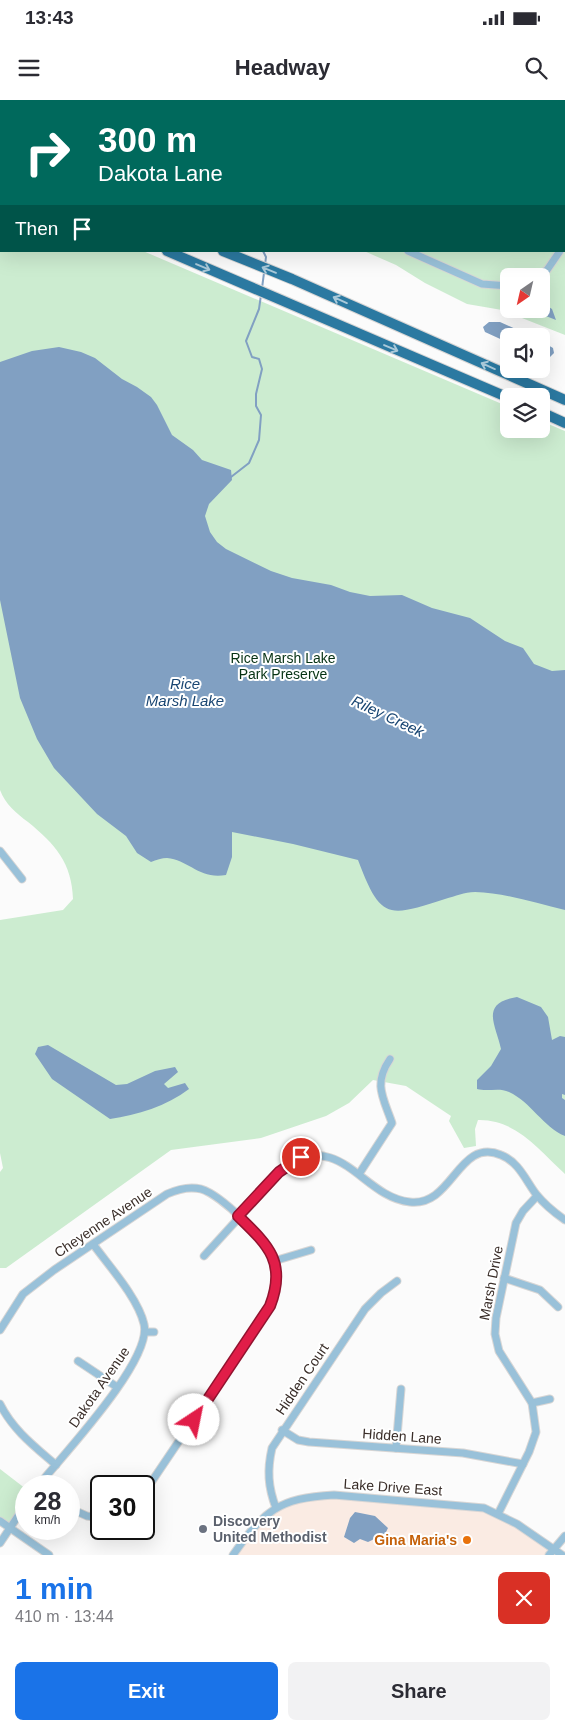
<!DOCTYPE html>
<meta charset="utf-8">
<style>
:root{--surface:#fff;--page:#f2f2f3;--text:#2b2b33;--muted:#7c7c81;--accent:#1a73e8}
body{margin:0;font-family:Arial,sans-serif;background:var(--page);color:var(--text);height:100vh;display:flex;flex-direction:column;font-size:19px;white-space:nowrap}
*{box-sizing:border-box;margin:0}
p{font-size:16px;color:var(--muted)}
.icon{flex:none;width:28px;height:28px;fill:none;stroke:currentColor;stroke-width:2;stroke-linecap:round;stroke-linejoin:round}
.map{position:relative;height:1455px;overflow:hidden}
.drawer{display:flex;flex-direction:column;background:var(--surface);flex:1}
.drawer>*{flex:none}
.top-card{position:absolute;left:0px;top:0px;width:565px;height:152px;box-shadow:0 5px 20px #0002;background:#00695c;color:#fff;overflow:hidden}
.needle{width:32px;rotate:214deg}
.controls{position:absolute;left:500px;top:168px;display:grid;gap:10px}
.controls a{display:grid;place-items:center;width:50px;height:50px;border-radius:8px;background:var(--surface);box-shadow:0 5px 20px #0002;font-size:25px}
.speed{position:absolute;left:15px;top:1375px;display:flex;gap:10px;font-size:25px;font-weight:700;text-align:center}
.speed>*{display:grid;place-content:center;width:65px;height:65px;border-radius:50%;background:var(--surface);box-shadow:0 5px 20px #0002;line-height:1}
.speed small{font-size:12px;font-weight:400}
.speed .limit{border:2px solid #111;border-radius:8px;background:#fff;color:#111}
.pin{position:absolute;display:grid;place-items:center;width:42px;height:42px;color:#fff;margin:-21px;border:2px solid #fff;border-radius:50%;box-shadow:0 1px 5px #0007}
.me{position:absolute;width:55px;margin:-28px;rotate:34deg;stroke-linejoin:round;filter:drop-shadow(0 0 4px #0008)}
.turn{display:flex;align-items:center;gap:18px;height:105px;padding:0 15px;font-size:22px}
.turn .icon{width:65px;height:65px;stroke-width:2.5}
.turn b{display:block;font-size:35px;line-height:42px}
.then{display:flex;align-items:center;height:48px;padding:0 15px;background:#0003;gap:10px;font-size:19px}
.round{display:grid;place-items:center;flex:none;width:52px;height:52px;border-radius:8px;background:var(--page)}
.head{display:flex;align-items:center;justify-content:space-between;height:85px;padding:0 15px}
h1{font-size:30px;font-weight:800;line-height:38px;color:var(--accent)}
.button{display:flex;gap:10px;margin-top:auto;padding:10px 15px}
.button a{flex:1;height:58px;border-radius:8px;background:var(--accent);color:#fff;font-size:20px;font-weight:800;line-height:58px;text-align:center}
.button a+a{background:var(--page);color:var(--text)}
.status{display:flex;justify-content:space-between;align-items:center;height:35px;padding:0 25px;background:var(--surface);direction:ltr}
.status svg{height:14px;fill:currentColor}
header{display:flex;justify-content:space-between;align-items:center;height:65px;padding:0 15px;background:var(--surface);font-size:22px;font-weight:800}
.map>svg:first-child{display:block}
.built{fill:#faebe3}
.green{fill:#ccecd0;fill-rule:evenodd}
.water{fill:#81a0c2}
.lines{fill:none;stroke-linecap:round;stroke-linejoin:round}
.stream{stroke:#81a0c2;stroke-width:2}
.minor-casing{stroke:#d8d6d5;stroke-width:9}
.highway-casing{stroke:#d8d6d5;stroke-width:12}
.minor{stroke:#99c1d9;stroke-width:7}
.highway{stroke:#2b79a1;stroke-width:10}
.oneway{stroke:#aac9d9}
.route-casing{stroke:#92132f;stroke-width:12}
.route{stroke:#e11d48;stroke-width:9}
.worship-dot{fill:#6b7280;stroke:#fff;stroke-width:2}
.food-dot{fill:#e8710a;stroke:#fff;stroke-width:2}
.labels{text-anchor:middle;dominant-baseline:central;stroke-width:4;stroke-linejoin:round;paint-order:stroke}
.park-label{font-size:14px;fill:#063213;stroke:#fff}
.street-label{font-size:14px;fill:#3a2e29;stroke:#fff}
.worship-label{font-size:14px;font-weight:bold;fill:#5b616d;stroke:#fff;text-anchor:start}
.food-label{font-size:14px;font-weight:bold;fill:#c56008;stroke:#fff;text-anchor:end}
.water-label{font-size:15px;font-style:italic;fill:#194673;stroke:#fff}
</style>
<div class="status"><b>13:43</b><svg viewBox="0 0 49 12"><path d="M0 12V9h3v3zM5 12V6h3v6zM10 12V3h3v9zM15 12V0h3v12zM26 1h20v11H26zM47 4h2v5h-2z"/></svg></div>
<header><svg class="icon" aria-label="menu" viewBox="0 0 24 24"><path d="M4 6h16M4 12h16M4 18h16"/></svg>Headway<svg class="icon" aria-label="search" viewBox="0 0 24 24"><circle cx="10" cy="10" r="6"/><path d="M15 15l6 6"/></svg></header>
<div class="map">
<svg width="565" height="1455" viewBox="0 0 565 1455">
<rect width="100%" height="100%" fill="#fbfbfb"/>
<path class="built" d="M336 1396 480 1408 504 1417 554 1449 549 1455H232L253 1428 281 1405Z"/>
<g class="green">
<path d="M21 0H565V235L502 210 467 204 425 183 396 165 364 151H564V1ZM509 176H541V209H509Z"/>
<path d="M0 91 1 151H143L509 307V329H541V321L565 331V1074C539 1050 516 1019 478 1020L475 1029 476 1046 464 1048 449 1021 451 1016 406 986 373 980 349 1003 326 1016 261 1038 171 1050 6 1168H0V1072L3 1068 0 1053V820L63 810 73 799C72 763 55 744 28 722 17 714 5 704 0 690Z"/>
<path d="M0 1369 26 1389V1404L10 1429 0 1417Z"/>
</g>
<g class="water">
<path d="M541 202 552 209 556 220 528 209H541Z"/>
<path d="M489 222H500L531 236H509V243L485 232 483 227Z"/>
<path d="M541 241 553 248 554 253 550 257 541 256Z"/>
<path d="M59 247 81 252 95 258 122 279 137 287 151 297 157 305 172 335 193 350 202 360 231 370 232 380 209 404 205 416 210 432 217 442 226 449 271 471 292 478 331 485 350 492 370 496 402 495 432 508 470 518 505 541 523 548 534 564 552 571 565 570V810C536 803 505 793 475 792 464 792 456 796 445 799 388 817 381 821 358 760L293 744 232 732V757L226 775C200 780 189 760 167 758 162 758 156 760 151 762L137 753 126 736 97 714 54 668 37 639 20 598 0 500V262L32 251Z"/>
<path d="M517 897 541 907 548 917 552 940 560 936 565 937V995L562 994V998L565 1000V1036C543 1027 531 1002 509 992 499 987 488 992 477 989V980L491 966 501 949C496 925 479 903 517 897Z"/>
<path d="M48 945 116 985 127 984 155 971 175 967 178 972 164 984 168 988 185 983 189 989C167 1006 137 1015 110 1019L52 979 35 954 38 947Z"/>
<path d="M355 1412 375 1416 388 1428 385 1434 368 1442 360 1439 354 1443 344 1437 350 1418Z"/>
</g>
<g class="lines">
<g class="stream">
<path d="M275 1 276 0"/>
<path d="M263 151 266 157 265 165"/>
<path d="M262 188 264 173"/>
<path d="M231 377 249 363 259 340 261 315 256 306V294L262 269 259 259 252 257 246 241 259 209 261 195"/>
</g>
<g class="minor-casing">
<g id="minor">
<path d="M564 143 565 140"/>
<path d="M408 151 482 184 509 186"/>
<path d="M538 176 547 170 560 151"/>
<path d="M0 751 22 779"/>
<path d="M359 1074 392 1023C383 997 373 984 390 959"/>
<path d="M204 1156 288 1064C343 1033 363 1097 410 1102 453 1107 458 1037 501 1055 519 1062 526 1081 536 1094 544 1104 555 1113 565 1120"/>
<path d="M274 1161 311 1150"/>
<path d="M504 1178 540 1190 558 1207"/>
<path d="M0 1230 23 1194 54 1170 167 1094C178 1089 189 1086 201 1089 221 1095 269 1141 274 1161 279 1178 275 1191 270 1206L144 1393"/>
<path d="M145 1232H154"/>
<path d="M78 1261 117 1287"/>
<path d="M532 1303 550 1299"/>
<path d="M0 1304C13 1330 34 1346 56 1365"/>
<path d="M282 1330 298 1340 309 1342 463 1353 523 1364"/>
<path d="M396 1348 401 1289"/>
<path d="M38 1386C62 1356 153 1260 144 1224 138 1198 109 1166 93 1144"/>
<path d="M69 1408 87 1416 101 1418"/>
<path d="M276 1408C268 1387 267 1370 272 1348L365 1209 381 1193 397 1181"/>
<path d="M498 1414 529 1352 536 1332 532 1303 499 1251 495 1234 496 1218 516 1123 523 1111 537 1096"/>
<path d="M0 1421 49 1455"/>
<path d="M0 1443 26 1404"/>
<path d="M233 1455C264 1411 278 1398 334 1395L484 1408 517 1424 562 1455"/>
<path d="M549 1455 565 1436"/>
</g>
</g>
<g class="highway-casing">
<g id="highway">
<path d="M0 58H1"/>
<path d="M0 80H1"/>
<path d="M167 151 509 298"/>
<path d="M223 151 292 179 565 300"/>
<path d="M541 312 565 323"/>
</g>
</g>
<use href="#minor" class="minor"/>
<use href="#highway" class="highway"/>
</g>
<defs><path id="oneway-shaft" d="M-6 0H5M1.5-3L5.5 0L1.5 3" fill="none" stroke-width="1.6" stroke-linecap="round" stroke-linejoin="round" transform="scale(1.25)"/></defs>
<g class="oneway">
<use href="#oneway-shaft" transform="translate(203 167) rotate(23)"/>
<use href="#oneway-shaft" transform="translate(269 170) rotate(-158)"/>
<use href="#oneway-shaft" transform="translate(340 200) rotate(-156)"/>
<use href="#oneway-shaft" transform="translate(391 248) rotate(23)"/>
<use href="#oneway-shaft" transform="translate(488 266) rotate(-156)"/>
</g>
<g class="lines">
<g class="route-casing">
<path id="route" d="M194 1320 270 1206C287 1162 268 1145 238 1116L279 1072 301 1057"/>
</g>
<use href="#route" class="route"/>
</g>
<circle class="worship-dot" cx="203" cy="1429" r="5"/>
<circle class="food-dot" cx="467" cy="1440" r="5"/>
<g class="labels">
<g class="park-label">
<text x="283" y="558">Rice Marsh Lake<tspan x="283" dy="16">Park Preserve</tspan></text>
</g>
<g class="street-label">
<text transform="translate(103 1122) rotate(-34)">Cheyenne Avenue</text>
<text transform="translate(491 1183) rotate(-79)">Marsh Drive</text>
<text transform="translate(302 1279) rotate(-56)">Hidden Court</text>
<text transform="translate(99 1287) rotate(-55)">Dakota Avenue</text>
<text transform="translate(402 1336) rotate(4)">Hidden Lane</text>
<text transform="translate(393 1387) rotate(4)">Lake Drive East</text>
</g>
<g class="worship-label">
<text x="213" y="1421">Discovery<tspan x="213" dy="16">United Methodist</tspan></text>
</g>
<g class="food-label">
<text x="457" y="1440">Gina Maria's</text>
</g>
<g class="water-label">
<text x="185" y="583">Rice<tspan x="185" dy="17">Marsh Lake</tspan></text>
<text transform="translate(388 616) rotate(25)">Riley Creek</text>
</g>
</g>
</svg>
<div class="controls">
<a><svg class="needle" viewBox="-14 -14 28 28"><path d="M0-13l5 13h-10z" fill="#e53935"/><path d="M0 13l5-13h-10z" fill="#7c7c81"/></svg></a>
<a><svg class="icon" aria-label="sound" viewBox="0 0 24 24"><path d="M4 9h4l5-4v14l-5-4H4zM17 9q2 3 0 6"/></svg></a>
<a><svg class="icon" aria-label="layers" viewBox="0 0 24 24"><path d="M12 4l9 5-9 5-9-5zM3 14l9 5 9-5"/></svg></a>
</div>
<div class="speed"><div>28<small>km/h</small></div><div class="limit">30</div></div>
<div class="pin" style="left:301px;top:1057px;background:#d93025"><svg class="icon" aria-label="arrive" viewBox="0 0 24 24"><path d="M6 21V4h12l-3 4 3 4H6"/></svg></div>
<svg class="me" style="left:194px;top:1320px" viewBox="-20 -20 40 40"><circle r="19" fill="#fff"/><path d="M0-13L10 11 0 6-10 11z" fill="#e11d48"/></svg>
<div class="top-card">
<div class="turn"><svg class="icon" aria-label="right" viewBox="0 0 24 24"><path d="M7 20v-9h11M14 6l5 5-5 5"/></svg><div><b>300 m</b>Dakota Lane</div></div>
<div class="then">Then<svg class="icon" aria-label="arrive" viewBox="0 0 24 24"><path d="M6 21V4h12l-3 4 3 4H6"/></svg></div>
</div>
</div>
<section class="drawer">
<div class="head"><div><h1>1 min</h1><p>410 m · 13:44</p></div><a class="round" style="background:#d93025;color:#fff"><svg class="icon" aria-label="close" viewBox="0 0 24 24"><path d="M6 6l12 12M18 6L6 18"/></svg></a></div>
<div class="button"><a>Exit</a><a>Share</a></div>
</section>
